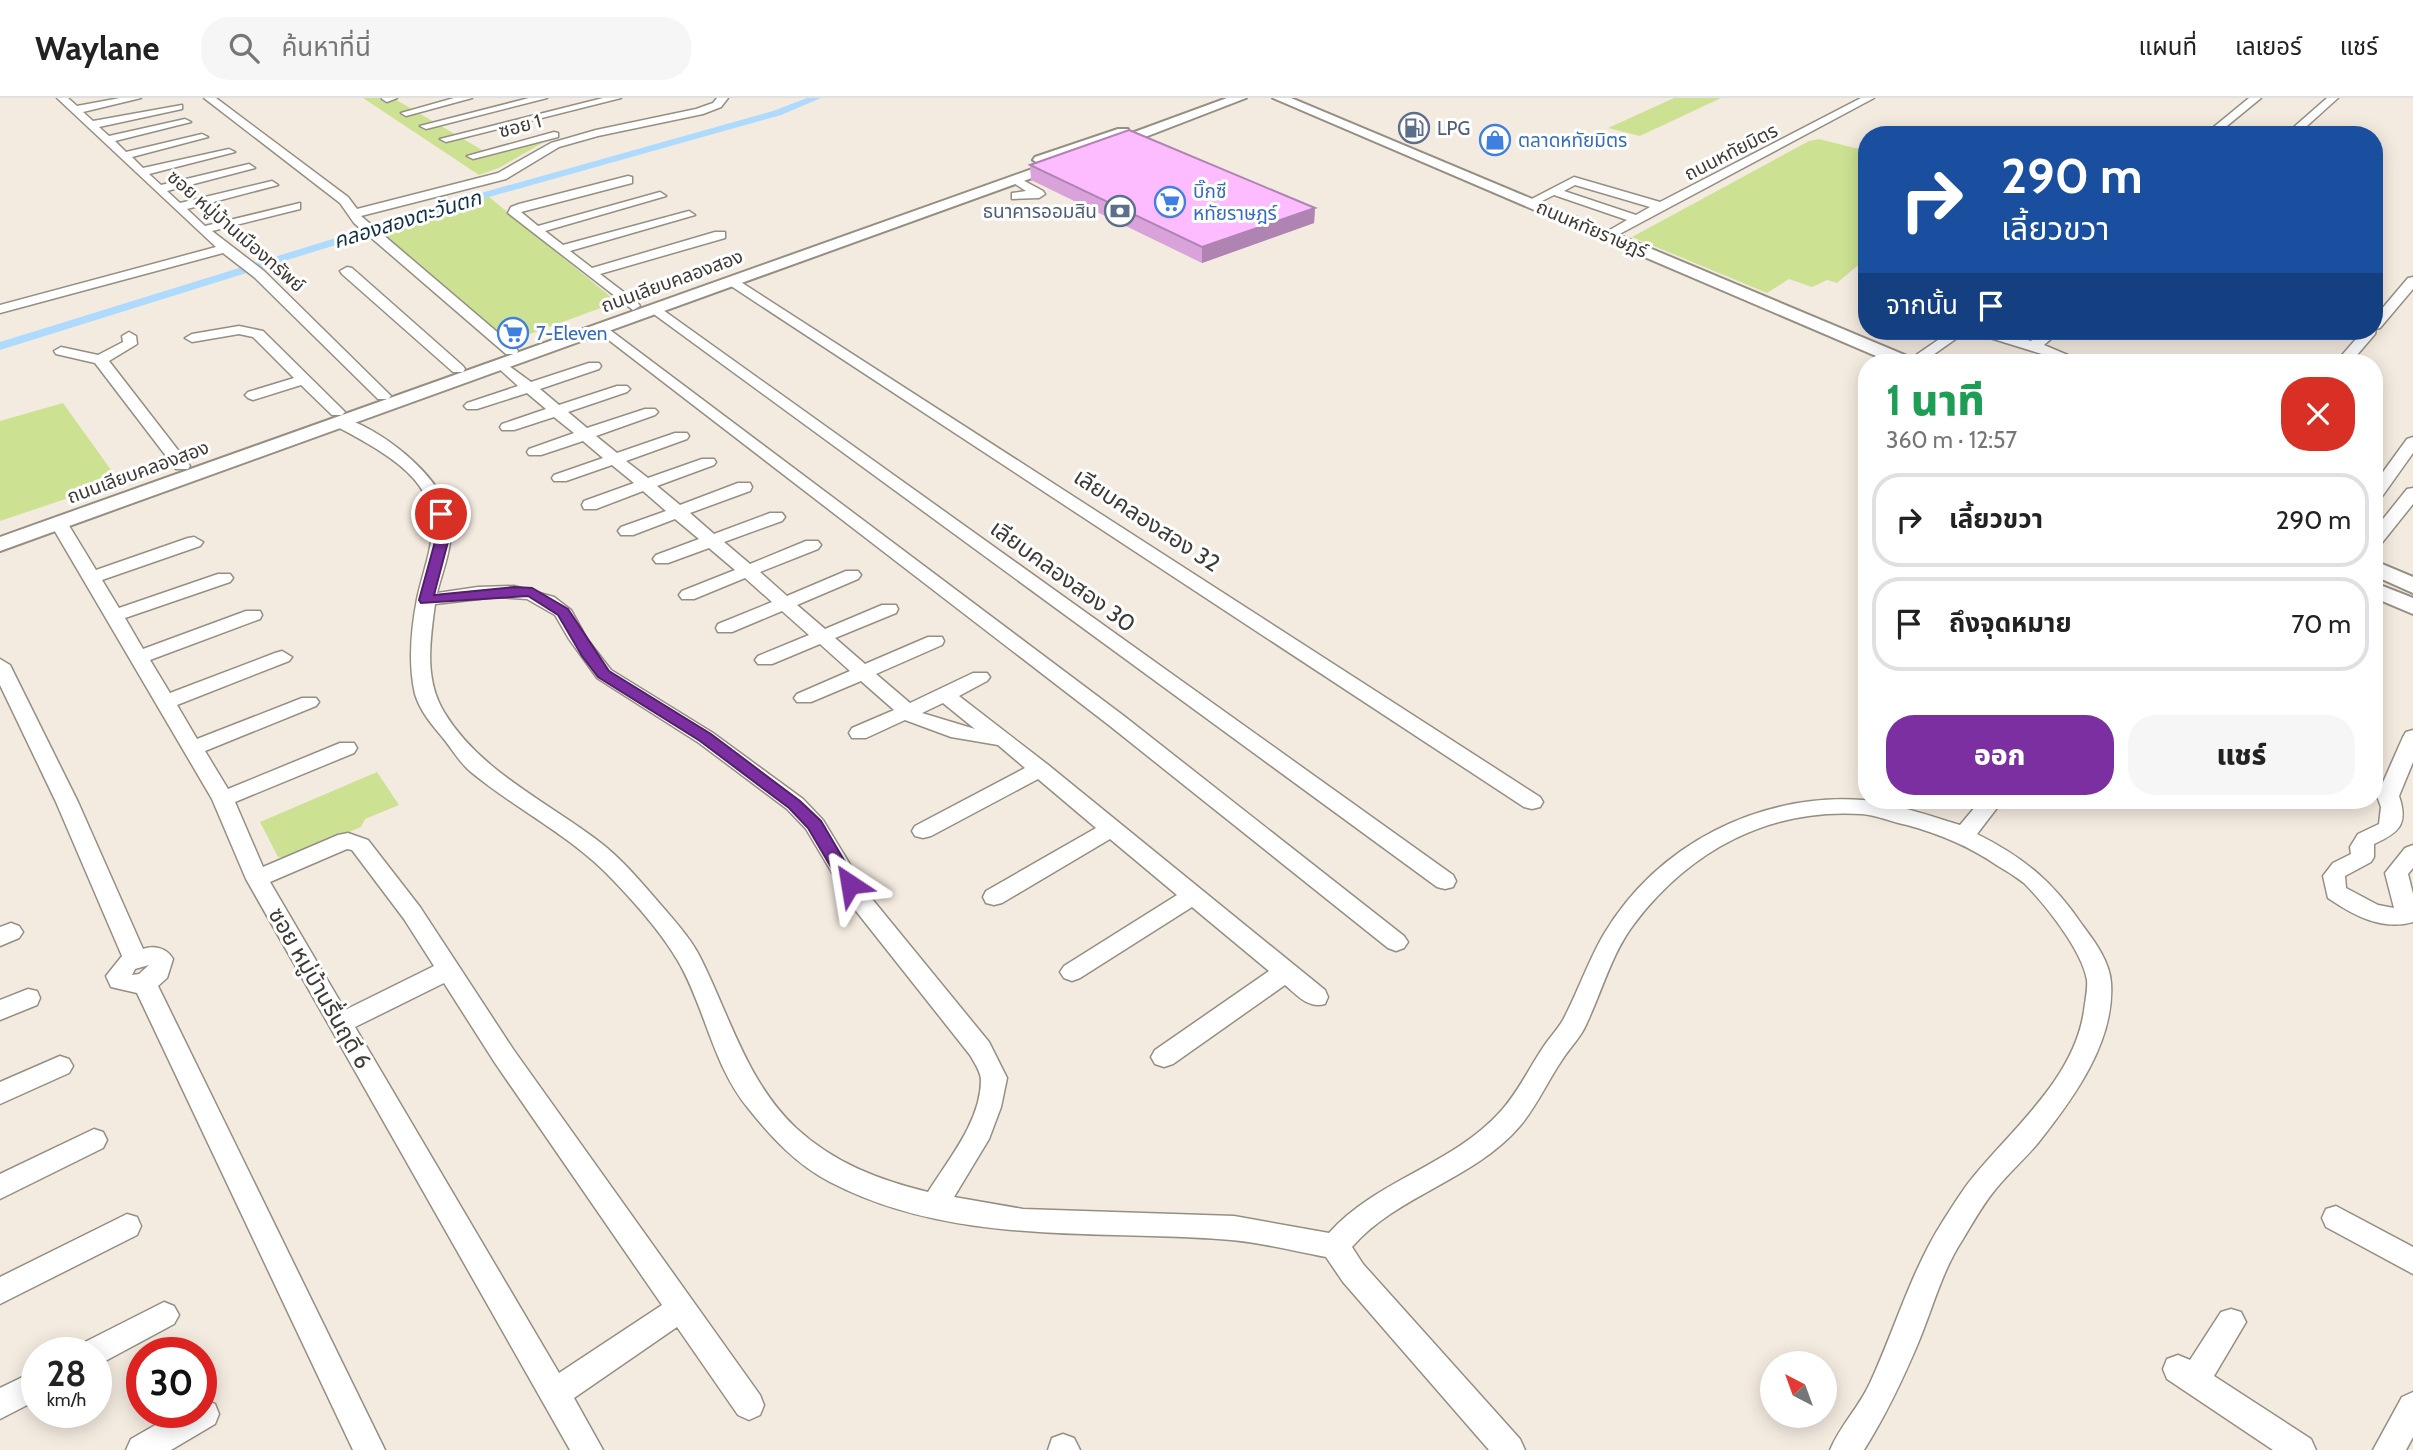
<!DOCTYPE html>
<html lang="th">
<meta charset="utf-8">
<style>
:root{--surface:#fff;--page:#f6f6f6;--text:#222;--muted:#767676;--line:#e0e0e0;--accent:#7c2fa1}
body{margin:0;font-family:Cabin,"Noto Sans Thai",sans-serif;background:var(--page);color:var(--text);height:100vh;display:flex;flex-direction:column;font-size:26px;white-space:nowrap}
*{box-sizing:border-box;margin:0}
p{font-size:23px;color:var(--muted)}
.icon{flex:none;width:38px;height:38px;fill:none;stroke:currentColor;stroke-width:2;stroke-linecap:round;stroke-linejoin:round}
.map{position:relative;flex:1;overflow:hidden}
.details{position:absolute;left:1858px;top:256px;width:525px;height:455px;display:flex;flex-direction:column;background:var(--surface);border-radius:28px;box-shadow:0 4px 18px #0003}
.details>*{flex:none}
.hud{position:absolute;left:1858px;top:28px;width:525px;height:214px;border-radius:28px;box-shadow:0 4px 18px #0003;background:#1a4fa0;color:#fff;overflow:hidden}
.needle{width:46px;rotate:319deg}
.tools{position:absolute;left:1760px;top:1253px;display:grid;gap:14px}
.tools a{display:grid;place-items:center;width:77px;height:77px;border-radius:50%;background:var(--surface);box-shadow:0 4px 18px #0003;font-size:35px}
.speed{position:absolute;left:21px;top:1239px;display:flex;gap:14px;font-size:35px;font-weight:700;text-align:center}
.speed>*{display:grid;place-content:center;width:91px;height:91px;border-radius:50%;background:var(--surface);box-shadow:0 4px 18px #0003;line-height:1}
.speed small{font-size:18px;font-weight:400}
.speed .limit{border:10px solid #d22;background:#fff;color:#111}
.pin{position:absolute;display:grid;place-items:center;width:60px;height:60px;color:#fff;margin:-30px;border:4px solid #fff;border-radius:50%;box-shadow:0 2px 7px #0007}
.me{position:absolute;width:77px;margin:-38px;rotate:327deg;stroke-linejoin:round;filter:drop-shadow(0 0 5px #0008)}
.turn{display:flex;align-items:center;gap:24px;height:147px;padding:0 28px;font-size:32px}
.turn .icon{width:91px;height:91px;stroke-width:2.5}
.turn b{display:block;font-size:49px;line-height:60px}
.then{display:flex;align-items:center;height:66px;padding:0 28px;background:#0003;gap:14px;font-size:26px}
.round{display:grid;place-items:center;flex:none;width:74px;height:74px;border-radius:28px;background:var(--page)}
.headline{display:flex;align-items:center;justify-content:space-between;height:119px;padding:0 28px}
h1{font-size:42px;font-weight:800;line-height:52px;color:#1e9e55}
.primary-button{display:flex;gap:14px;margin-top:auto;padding:14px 28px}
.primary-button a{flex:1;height:80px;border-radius:28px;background:var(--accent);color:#fff;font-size:28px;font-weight:800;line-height:80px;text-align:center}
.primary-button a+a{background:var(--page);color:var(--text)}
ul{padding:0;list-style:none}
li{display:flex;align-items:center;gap:21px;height:94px;margin:0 14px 10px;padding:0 14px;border:4px solid var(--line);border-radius:28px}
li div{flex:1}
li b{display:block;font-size:26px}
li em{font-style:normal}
header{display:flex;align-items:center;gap:42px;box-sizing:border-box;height:98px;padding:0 35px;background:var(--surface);border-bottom:2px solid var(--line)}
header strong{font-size:33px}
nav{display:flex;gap:38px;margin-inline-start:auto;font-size:24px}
.search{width:490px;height:63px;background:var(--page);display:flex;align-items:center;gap:18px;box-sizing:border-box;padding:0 24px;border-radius:28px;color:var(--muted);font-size:26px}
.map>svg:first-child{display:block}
.green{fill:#cce292}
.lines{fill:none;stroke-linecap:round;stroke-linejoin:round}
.canal{fill:#aedafe;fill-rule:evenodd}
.minor-casing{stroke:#958e83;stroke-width:3}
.major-casing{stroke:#958e83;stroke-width:4}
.minor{fill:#fff;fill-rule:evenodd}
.major{fill:#fff;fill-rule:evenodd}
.wall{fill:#d9a2db}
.shaded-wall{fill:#b084b2}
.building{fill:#fcbcff;stroke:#b084b2;stroke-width:2}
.route{fill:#7c2fa1;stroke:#511f69;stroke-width:2}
.labels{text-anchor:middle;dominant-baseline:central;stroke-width:6;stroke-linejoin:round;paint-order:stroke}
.far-street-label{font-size:19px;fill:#3e3a36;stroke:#fff}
.far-service-label{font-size:19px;fill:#4e5e75;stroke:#fff;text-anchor:start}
.far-shop-label{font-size:19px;fill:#366cbe;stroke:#fff;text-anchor:start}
.far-water-label{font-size:21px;font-style:italic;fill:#103149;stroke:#fff}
.street-label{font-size:23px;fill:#3e3a36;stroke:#fff}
</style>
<header>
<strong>Waylane</strong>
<div class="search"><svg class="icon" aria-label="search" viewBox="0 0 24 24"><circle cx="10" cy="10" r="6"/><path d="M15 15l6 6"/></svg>ค้นหาที่นี่</div>
<nav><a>แผนที่</a><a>เลเยอร์</a><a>แชร์</a></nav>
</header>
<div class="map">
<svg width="2413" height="1352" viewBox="0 0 2413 1352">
<rect width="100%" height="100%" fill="#f4ebe0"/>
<g class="green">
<path d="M363 0H393L484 53 544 44 499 70 479 77Z"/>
<path d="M1674 0H1721L1640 38 1608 30Z"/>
<path d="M1819 41 1867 53V171L1857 168 1837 185 1827 182 1812 189 1789 181 1767 195 1632 139 1809 43Z"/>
<path d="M488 98 617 204 511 243 369 133Z"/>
<path d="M63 305 119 383 0 423V323Z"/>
<path d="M377 674 399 707 365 721 361 729 288 760 278 759 260 724Z"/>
</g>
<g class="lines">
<path class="canal" d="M807 0H821L781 17 489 99 0 252V244L481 95 773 13Z"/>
<g class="minor-casing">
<g id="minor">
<path d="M57 0H68L77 8 120 0H141L83 14 93 23 182 7V11L99 29 109 38 185 21 191 24 115 43 126 54 202 36 208 39 132 59 143 70 229 51 235 54 149 76 161 87 249 66 255 70 167 93 180 105 272 83 278 87 187 111 205 128 300 105V111L212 133 264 173 388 295 391 298 388 301H378L254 179 223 155 0 215V207L216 149Z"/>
<path d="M204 0H216L348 99 357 111 498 75 551 45 596 32 696 11 713 5 717 0H728L721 9 703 16 598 38 559 49 506 81 361 118 516 250 518 253 516 256H506L354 125 340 105Z"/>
<path d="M397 0 387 4 382 1V0Z"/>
<path d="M454 0H472L406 18 401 15Z"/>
<path d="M529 0H547L426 31 420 28Z"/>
<path d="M603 0H621L446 44 440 41Z"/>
<path d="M1861 0H1874L1612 140H1602L1601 137 1627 122 1554 97 1530 109 1524 105 1574 79 1660 104ZM1575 87 1650 109 1636 117 1564 93Z"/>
<path d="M2249 0H2261L2216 37H2204Z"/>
<path d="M2327 0H2338L2297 37H2285Z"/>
<path d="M554 34 558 35V39L473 61 467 58Z"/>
<path d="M628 78 632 79V85L521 114 538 128 660 94 666 98 545 133 563 147 689 113 695 117 570 153 592 170 715 134H725V140L600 176 638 205 640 208 633 212 508 115 511 109 519 106Z"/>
<path d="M1015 78 1043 93 1045 96 1039 100 1012 101V95L1026 93 1009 82Z"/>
<path d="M347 169 352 170 463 268 465 271 463 274H453L342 176 340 173Z"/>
<path d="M733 179 1540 699 1543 704 1540 709 1532 711 1524 709 728 186 726 183Z"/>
<path d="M2413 179V191L2380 230 2376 231 2375 236 2351 264H2336L2363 233H2375V219L2408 180Z"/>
<path d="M656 207 1453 777 1456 783 1453 789 1445 791 1437 789 651 214V208Z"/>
<path d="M602 226 1124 618 1404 838 1408 844 1404 850 1396 853 1388 850 1110 628 597 233 595 230Z"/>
<path d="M239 228 263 233 342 311 345 314 342 317H332L301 287 253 302 248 300 245 297 248 294 294 280 253 239 239 236 192 244 185 240 192 236Z"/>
<path d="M1951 233H1967L1923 264H1906Z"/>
<path d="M1975 233H1996L2031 243 2044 233H2060L2044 247 2070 258 2068 261H2058L1977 236Z"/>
<path d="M129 234 136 238 137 246 109 263 188 365 190 368 188 371H176L95 265 56 256 54 253 61 249 98 257 123 244 122 238Z"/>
<path d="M501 262 531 284 589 265H599L601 268 599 271 540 291 559 307 617 288H627L630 291 627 294 568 314 587 330 645 311H655L658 314 655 317 596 338 617 355 675 335H687L689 338 687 341 626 363 648 380 702 361H714L716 364 714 367 657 388 680 407 738 385H750L752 389 750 393 690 415 714 436 770 415H782L785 419 782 423 724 444 750 466 806 443H818L821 447 818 451 760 474 787 498 846 473H858L861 477 858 481 797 507 825 531 882 507H896L898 511 896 515 835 540 865 566 928 539H942L944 543 942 547 876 576 910 605 973 575H987L990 579 987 583 959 598 1047 666 1325 892 1328 899 1325 906C1308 911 1297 897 1285 887L1173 966 1164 969 1155 966 1151 959 1155 952 1269 873 1192 809 1080 880 1072 883 1064 880 1060 874 1064 868 1177 797 1110 741 1002 805 994 807 986 805 983 799 986 793 1096 730 1038 681 931 738 923 740 915 738 912 733 915 728 1025 670 998 647 951 639 905 622 866 640H852L849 635 852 630 894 612 861 583 811 604H797L794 600 797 596 850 573 820 546 772 566H758L755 562 758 558 809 537 782 513 732 534H718L716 530 718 526 772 504 745 480 694 501H682L679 497 682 493 735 472 709 450 668 465H656L653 461 656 457 699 441 675 421 633 437H621L618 433 621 429 666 413 643 393 596 411H584L582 407 584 403 634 385 612 367 566 383H554L552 380 554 377 603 360 583 343 541 357H529L527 354 529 351 574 335 554 319 514 332H502L500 329 502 326 546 311 527 295 477 311H467L464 308 467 305 518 288 494 266ZM943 605 975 631 922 615Z"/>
<path d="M340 319C379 329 439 376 449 416 456 441 443 471 437 495L478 489 514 488 554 499 571 512 587 541 611 572 713 635 803 701 823 722 868 796 989 944 1007 980 1001 1009 989 1041 954 1099 1023 1111 1234 1118 1329 1135C1376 1082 1453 1067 1501 1013 1519 993 1529 970 1544 948 1550 939 1558 931 1563 922 1578 894 1588 863 1604 836 1658 746 1759 695 1863 702 1889 704 1934 719 1960 727L1981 702H2003L1977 736C2025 760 2053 784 2083 828 2095 844 2110 864 2111 885 2115 944 2073 1001 2038 1045 2023 1063 2005 1078 1991 1097 1981 1110 1972 1126 1963 1141 1942 1173 1933 1209 1919 1243 1903 1281 1886 1317 1864 1352H1830C1840 1328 1859 1309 1870 1285 1895 1231 1911 1173 1943 1123 1953 1108 1962 1092 1974 1078 2015 1028 2074 980 2084 913 2085 904 2088 891 2087 882 2082 852 2045 806 2024 785 2016 779 2007 773 1998 768 1969 748 1940 736 1907 727 1892 724 1876 717 1862 716 1769 710 1690 752 1634 826 1611 856 1601 897 1584 931 1578 942 1569 951 1562 962 1547 984 1537 1008 1520 1028 1474 1082 1397 1097 1352 1149L1363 1166 1520 1341 1525 1352H1489L1343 1184 1326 1159C1295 1153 1263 1145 1231 1142 1097 1131 955 1149 830 1084 797 1067 771 1039 748 1010 713 968 705 909 678 863 661 834 636 806 613 782 572 738 517 712 471 674 460 665 452 651 443 640 432 627 420 613 415 596 408 565 411 532 417 501 426 458 448 420 414 381 395 359 360 341 334 327L332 324ZM497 499 527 501 555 517 569 541 597 580 699 645 787 711 806 731 852 808 970 957C974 964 981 974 981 982 981 1023 948 1062 928 1094 879 1082 834 1065 796 1030 747 984 730 919 701 861 693 844 679 828 667 814 645 789 624 762 597 742 545 703 479 672 444 614 424 581 430 543 435 506Z"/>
<path d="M2413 339V355L2381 400 2375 401V385L2407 341Z"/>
<path d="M2413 390V406L2381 446 2375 447V431L2407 391Z"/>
<path d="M59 420 65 421 96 472 188 440 194 439 203 444 200 448 102 482 119 510 218 476H230L233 480 230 484 125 520 143 551 246 513H260L262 517 260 521 150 562 170 595 275 555 282 553 292 559 289 563 177 607 197 641 302 600H316L319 604 316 608 205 653 228 691 340 645H354L357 650 354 655 235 704 263 769 338 737 348 735 368 742 420 809 513 951 760 1297 764 1307 760 1317 749 1322 738 1317 677 1229 574 1300 603 1352H570L246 781 212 701 50 425ZM347 751 352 752 404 821 434 868 345 912 270 784ZM444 885 495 965 662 1207 559 1275 355 929Z"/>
<path d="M0 561 10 567 78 704 143 851C154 847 167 850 173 861L167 880 158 888 385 1352H353L137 895 111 889 106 878 122 858 56 704 0 587ZM149 867 139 876 132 877 135 871Z"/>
<path d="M2413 632V664L2399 698C2409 727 2398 735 2374 746V759L2371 764 2345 778 2346 790 2378 807 2394 810 2385 775 2405 750 2413 747V770L2408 776 2413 796V824C2382 833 2353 817 2328 800L2323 778 2333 765 2351 756 2350 749 2358 736 2379 726 2381 709 2377 698 2403 639 2406 634Z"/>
<path d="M11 825 19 828 23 834 19 840 0 848V829Z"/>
<path d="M28 891 37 893 40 900 37 907 0 922V902Z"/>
<path d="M60 958 69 961 73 968 69 975 0 1006V984Z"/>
<path d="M94 1031 103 1034 107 1042 103 1050 0 1101V1076Z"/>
<path d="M2336 1108 2413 1149V1176L2326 1129 2322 1120 2326 1111Z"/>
<path d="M127 1116 137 1119 141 1128 137 1137 0 1206V1179Z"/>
<path d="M164 1204 174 1208 179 1217 174 1226 96 1268V1255H79L83 1245Z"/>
<path d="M2231 1211 2241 1214 2246 1224 2214 1278 2311 1341 2316 1352H2273L2167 1281 2163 1271 2167 1261 2178 1257 2190 1262 2221 1214Z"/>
<path d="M37 1272V1302L0 1321V1290Z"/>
<path d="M2413 1294V1339L2406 1352H2373L2402 1299Z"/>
<path d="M204 1301 215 1306 219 1316 215 1326 171 1352H126L131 1341 178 1314H201V1302Z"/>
<path d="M1063 1336 1074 1340 1080 1352H1048L1052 1340Z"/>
</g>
</g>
<g class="major-casing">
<g id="major">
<path d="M1227 0H1246L1114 51H1104V45L1040 66 1033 62 1035 59 1118 31H1128L1129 36Z"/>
<path d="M1273 0H1291L1912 260 1914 264H1890Z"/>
<path d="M1063 60 1068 61 1070 64 1068 67 0 453V439Z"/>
<path d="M2375 463 2413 479V495L2375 478Z"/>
<path d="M2375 485 2413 500V516L2375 500Z"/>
</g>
</g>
<use href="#minor" class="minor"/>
<use href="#major" class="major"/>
</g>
<path class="wall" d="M1030 67 1315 110 1314 125 1202 165 1031 82Z"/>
<path class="shaded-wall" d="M1315 110 1314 125 1202 165V149Z"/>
<path class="building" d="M1129 32 1315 110 1202 149 1030 67Z"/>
<path class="route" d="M441 412 447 416 449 440 434 497 514 489 532 490 568 511 609 573 711 636 800 703 821 723 858 786 856 791H844L808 730 789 710 700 643 598 579 582 558 558 517 528 498 421 505 419 502 436 440 434 416Z"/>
<defs>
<g id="fuel-ring" transform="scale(1.575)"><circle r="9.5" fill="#fff" stroke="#5c6f8a" stroke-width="1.5"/><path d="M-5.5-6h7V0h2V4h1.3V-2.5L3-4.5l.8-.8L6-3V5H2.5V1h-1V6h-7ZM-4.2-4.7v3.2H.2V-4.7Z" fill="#5c6f8a"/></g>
<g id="shop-ring" transform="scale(1.575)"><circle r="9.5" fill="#fff" stroke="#3f7fe0" stroke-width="1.5"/><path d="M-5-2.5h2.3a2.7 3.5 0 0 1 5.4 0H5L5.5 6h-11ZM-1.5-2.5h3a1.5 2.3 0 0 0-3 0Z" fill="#3f7fe0"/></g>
<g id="supermarket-ring" transform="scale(1.575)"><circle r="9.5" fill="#fff" stroke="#3f7fe0" stroke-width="1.5"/><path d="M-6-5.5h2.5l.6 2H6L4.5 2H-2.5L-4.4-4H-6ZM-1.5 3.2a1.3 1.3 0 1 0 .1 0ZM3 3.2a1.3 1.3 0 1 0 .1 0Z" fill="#3f7fe0"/></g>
<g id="bank-ring" transform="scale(1.575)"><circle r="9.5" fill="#fff" stroke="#5c6f8a" stroke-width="1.5"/><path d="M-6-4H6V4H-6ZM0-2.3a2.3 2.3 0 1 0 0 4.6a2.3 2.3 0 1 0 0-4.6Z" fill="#5c6f8a"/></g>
</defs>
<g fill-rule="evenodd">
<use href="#fuel-ring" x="1414" y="30"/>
<use href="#shop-ring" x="1495" y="42"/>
<use href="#supermarket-ring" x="1170" y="104"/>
<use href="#bank-ring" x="1120" y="113"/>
<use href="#supermarket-ring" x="513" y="235"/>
</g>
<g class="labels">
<g class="far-street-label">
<text transform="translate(520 28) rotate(-15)">ซอย 1</text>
<text transform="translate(1731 54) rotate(-27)">ถนนหทัยมิตร</text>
<text transform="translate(1592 131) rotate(23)">ถนนหทัยราษฎร์</text>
<text transform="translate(236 133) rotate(41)">ซอย หมู่บ้านเมืองทรัพย์</text>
<text transform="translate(672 183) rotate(-20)">ถนนเลียบคลองสอง</text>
<text transform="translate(138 374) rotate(-20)">ถนนเลียบคลองสอง</text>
</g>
<g class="far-service-label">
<text x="1437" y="30">LPG</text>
<text x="1097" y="113" text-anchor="end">ธนาคารออมสิน</text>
</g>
<g class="far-shop-label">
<text x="1518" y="42">ตลาดหทัยมิตร</text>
<text x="1193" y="93">บิ๊กซี<tspan x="1193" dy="22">หทัยราษฎร์</tspan></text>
<text x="536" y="235">7-Eleven</text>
</g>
<g class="far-water-label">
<text transform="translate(407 121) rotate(-17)">คลองสองตะวันตก</text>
</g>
<g class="street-label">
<text transform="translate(1147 422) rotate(33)">เลียบคลองสอง 32</text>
<text transform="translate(1063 478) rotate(36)">เลียบคลองสอง 30</text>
<text transform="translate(320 890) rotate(60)">ซอย หมู่บ้านรื่นฤดี 6</text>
</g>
</g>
</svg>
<div class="tools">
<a><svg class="needle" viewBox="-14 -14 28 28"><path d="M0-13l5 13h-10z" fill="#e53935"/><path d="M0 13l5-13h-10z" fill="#767676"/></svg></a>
</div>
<div class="speed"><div>28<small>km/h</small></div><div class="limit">30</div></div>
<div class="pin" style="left:441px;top:416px;background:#d93025"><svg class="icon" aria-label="arrive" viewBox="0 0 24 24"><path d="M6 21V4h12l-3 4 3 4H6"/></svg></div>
<svg class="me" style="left:850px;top:786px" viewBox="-20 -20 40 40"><path d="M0-17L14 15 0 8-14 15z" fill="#7c2fa1" stroke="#fff" stroke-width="4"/></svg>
<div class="hud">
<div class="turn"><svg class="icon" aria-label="right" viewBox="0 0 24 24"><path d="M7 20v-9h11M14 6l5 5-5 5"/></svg><div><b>290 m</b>เลี้ยวขวา</div></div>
<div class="then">จากนั้น<svg class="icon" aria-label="arrive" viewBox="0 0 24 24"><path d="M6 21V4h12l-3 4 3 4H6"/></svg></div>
</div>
<section class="details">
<div class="headline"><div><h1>1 นาที</h1><p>360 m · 12:57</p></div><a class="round" style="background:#d93025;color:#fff"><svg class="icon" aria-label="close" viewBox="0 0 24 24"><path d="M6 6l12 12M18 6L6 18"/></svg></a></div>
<ul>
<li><svg class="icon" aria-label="right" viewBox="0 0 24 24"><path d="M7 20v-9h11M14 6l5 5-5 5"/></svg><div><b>เลี้ยวขวา</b></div><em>290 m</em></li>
<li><svg class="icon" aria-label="arrive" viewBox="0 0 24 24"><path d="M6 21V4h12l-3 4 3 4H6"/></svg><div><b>ถึงจุดหมาย</b></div><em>70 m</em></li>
</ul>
<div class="primary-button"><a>ออก</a><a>แชร์</a></div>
</section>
</div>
